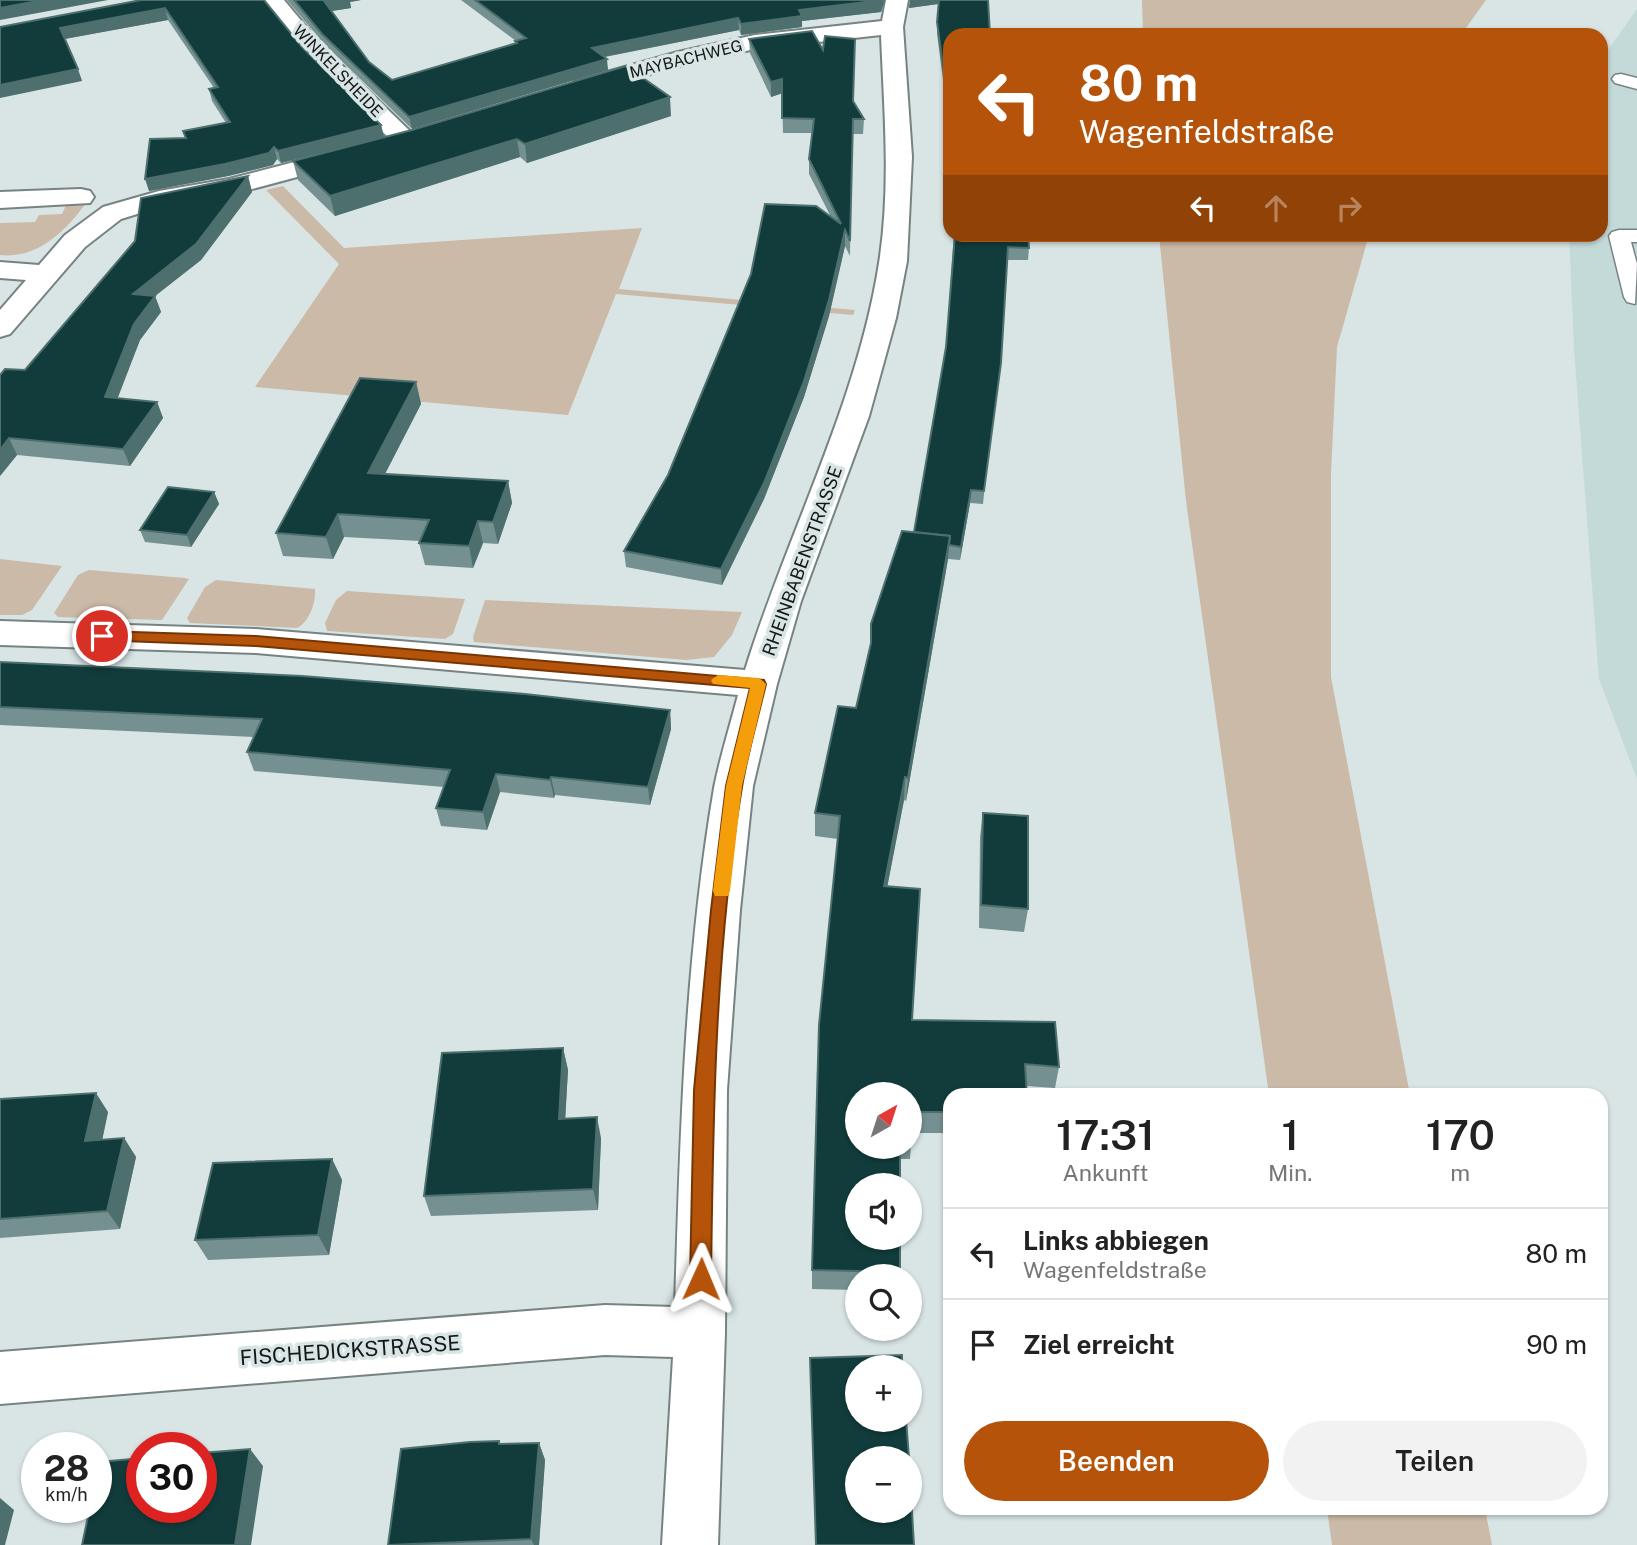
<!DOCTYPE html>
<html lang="de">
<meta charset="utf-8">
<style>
:root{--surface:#fff;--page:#f2f2f2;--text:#222;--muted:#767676;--line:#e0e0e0;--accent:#b45309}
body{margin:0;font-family:"Public Sans",sans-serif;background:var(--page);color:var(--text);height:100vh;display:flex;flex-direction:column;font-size:26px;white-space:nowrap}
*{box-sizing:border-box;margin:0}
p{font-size:23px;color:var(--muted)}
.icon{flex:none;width:38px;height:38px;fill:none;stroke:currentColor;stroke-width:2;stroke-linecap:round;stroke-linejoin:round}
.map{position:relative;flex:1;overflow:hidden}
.sheet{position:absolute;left:943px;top:1088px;width:665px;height:427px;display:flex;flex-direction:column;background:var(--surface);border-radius:21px;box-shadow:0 2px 5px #0004}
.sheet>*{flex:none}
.top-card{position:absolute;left:943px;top:28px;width:665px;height:214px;border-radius:21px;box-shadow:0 2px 5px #0004;background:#b45309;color:#fff;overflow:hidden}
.needle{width:46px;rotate:39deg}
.fabs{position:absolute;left:845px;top:1082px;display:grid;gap:14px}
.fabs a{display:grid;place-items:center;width:77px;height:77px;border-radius:50%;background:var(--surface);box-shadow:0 2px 5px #0004;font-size:35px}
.speed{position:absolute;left:21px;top:1432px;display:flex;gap:14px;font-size:35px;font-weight:700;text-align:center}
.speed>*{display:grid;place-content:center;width:91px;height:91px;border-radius:50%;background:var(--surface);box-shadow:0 2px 5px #0004;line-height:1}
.speed small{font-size:18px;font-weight:400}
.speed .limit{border:10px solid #d22;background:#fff;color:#111}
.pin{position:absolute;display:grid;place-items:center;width:60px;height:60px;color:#fff;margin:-30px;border:4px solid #fff;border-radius:50%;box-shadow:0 2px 7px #0007}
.me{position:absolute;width:77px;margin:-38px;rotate:1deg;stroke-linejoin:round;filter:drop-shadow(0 0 5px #0008)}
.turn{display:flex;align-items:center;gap:24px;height:147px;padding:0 21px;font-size:32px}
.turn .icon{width:91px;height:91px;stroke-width:2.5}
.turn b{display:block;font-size:49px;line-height:60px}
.lanes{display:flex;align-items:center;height:66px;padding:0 21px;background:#0003;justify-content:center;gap:35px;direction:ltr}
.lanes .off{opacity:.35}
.eta{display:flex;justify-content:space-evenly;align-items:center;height:119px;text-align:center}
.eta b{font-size:42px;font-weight:600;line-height:49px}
.button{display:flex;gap:14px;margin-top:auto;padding:14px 21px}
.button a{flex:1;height:80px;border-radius:42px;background:var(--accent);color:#fff;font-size:28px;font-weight:600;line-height:80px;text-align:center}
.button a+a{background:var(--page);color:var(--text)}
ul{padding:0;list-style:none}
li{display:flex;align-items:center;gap:21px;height:91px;padding:0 21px;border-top:2px solid var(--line)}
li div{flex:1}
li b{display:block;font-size:26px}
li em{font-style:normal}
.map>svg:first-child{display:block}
.built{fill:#c4dad9}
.green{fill:#cbbaa7}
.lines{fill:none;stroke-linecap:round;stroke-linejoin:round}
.service-casing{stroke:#778382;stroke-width:3}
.minor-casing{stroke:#778382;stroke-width:4}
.service{fill:#fff;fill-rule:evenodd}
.minor{fill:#fff;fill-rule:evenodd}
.wall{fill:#759090;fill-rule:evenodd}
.shaded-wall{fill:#4d6f6e}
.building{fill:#113c3b;stroke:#4d6f6e;stroke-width:2}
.route{fill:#b45309;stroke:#753606;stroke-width:2}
.slow{fill:#f59e0b}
.labels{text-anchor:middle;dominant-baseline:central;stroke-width:7;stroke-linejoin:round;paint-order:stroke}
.far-street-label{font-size:16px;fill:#141918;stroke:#d9e5e5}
.street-label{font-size:18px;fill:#141918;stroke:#d9e5e5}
.near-street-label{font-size:21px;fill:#141918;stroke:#d9e5e5}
</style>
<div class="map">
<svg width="1637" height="1545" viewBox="0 0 1637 1545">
<rect width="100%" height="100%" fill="#d9e5e5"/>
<path class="built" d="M1637 9V779L1599 679 1574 349 1569 235 1601 234V60Z"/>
<g class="green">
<path d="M1142 0H1486L1461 35H1143Z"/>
<path d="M283 186 344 248 642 228 619 289 855 310 853 315 616 294 568 415 255 387 339 264 266 190Z"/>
<path d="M67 203H86C65 232 37 259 0 255V223L35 222 39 215 62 214Z"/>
<path d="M1159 235H1369L1337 347 1331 474V677L1410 1095H1269L1186 501Z"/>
<path d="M0 559 62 566 32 610 22 615H0Z"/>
<path d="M89 570 185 578 189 579 162 620 58 617 54 613 78 575Z"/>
<path d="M216 580 315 589C316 603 309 622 297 628L190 623 187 618 205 587Z"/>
<path d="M347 591 465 599 453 634 445 639 327 631 325 623 336 600Z"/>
<path d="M485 600 742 612 732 635 714 657 686 660 474 642 473 637Z"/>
<path d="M1327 1509H1485L1492 1545H1332Z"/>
</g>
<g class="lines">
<g class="service-casing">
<g id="service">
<path d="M1621 74 1637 78V89L1615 83 1612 79 1615 75Z"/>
<path d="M1619 230H1637V242H1631L1637 264 1635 304 1627 302 1624 297 1609 236 1612 232Z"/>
</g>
</g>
<g class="minor-casing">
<g id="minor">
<path d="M261 0H284L323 47 415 136 418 141 415 146 406 148 397 146 307 57Z"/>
<path d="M886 0H908L903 27 912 157 907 261 896 318 869 416 801 601 777 684 753 786 740 910 727 1090 725 1333 718 1545H662L673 1357 605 1355 0 1404V1352L605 1305 675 1307C680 1134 685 959 714 788 720 757 730 726 738 695L256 653 0 645V621L256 629 745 670C787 534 857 404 879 263 891 187 884 110 881 35L755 49 690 63 583 93 575 91 571 86 575 81 678 52 755 35 882 21Z"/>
<path d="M344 149 353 152 357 157 353 162 230 195 163 206 121 219 85 247 10 334 0 337V310L26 280 0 278V262L39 265 65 235 103 207 159 191 229 179Z"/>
<path d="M81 189 90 191 94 197 90 203 0 208V192Z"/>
</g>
</g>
<use href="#service" class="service"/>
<use href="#minor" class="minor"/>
</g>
<g class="wall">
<path d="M141 0 302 47 381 125 384 137 281 163 277 159 273 165 228 176 149 191 186 139 226 123 212 101 209 89 214 88 168 20 65 39 82 81 0 27Z"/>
<path d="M287 0H361L350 2 351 8 331 11 369 62 392 80 515 44V41H516L461 0H885L881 12 802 21V27L741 35 739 30 605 57 608 70 412 129 325 45Z"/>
<path d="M910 0H988L950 35V135L937 34 938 4 909 8Z"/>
<path d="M749 39 853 101 864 119 863 134H852L850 256 845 246 829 316 804 397 764 499 722 585 626 567 624 551 830 215 809 174V159L812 133H783L782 93 771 97 750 53Z"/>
<path d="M671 116 527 163 520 157 335 216 298 180 293 161Z"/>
<path d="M248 176 252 192 201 260 155 296 161 312 140 340 117 398 157 402 163 418 130 466 17 455 0 476 25 370Z"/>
<path d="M954 234H1028L1029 248 1028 260H1007L983 504 970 503 960 560 948 559 906 801 904 800 887 887 912 1020 1059 1067 1055 1088 1027 1086 950 1096V1133H912L910 1159H900V1276H858V1290L812 1289V1270L838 839 815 836V813L856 708 870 650 871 624 914 532 946 347ZM910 1094V1146H858Z"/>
<path d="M416 382 421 404 385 474 508 481 512 503 498 544 483 543 473 568 425 565 419 543 420 541 344 537 333 559 283 556 276 533Z"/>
<path d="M214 492 219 504 191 547 145 542 140 530Z"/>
<path d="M0 662 670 710 671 729 650 805 555 795 554 798 500 792 487 830 441 826 436 808 444 787 254 771 247 752 254 737 0 725Z"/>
<path d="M983 813 1028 909 1024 932 979 928 980 837Z"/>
<path d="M563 1048 568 1070 565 1119 601 1138 598 1210 431 1216 424 1196Z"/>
<path d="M0 1099 108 1112 102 1140 124 1138 136 1157 120 1229 0 1238Z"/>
<path d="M332 1159 342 1180 329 1255 208 1260 195 1240Z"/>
<path d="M539 1443 545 1460 539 1545H388L501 1444Z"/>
</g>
<g class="shaded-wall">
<path d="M43 0H108L0 20V8Z"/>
<path d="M329 0H361L350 2 351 8 326 12 324 1Z"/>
<path d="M885 0 881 12 802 21V27L741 35V24L799 10Z"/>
<path d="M910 0H939L938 4 909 8Z"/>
<path d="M165 8 168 20 64 39 60 28Z"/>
<path d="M738 18 739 30 593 59 592 48Z"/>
<path d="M607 59 608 70 412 129 409 117Z"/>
<path d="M78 69 82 81 0 98V85Z"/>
<path d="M782 79 783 93 771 97V82Z"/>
<path d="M670 97 671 116 527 163 525 144Z"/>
<path d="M381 125 384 137 281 163 278 151Z"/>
<path d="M517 139 520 157 335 216 330 196Z"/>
<path d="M274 147 277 159 273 165 228 176 149 191 145 179Z"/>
<path d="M248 176 252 192 201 260 155 296 161 312 140 340 112 413 105 397 133 294Z"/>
<path d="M845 230V246L829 316 804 397 764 499 722 585 721 569Z"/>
<path d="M416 382 421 404 374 495 368 473Z"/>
<path d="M157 402 163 418 130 466 123 449Z"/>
<path d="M9 438 17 455 0 476V450Z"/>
<path d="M508 481 512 503 498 544 493 522Z"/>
<path d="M971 490 970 503 960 560 961 547Z"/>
<path d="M214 492 219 504 191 547 187 535Z"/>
<path d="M338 514 344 537 333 559 326 537Z"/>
<path d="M478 521 483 543 473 568 469 546Z"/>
<path d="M950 536 948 559 906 801 908 778Z"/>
<path d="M670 710 671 729 650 805 648 787Z"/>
<path d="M496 774 500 792 487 830 483 812Z"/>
<path d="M551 777 555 795 554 798 550 780Z"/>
<path d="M905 777 904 800 883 909 884 886Z"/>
<path d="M563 1048 568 1070 564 1140 559 1119Z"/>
<path d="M96 1093 108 1112 98 1160 85 1141Z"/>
<path d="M597 1117 601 1138 598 1210 593 1189Z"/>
<path d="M124 1138 136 1157 120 1229 107 1211Z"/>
<path d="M332 1159 342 1180 329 1255 318 1235Z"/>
<path d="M539 1443 545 1460 539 1545H534L531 1539Z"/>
<path d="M250 1449 263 1466 251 1545H235Z"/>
<path d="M0 1498 14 1510 5 1545H0Z"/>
</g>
<g class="building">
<path d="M0 0H43L0 8Z"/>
<path d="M141 0H264L302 47 381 125 278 151 274 147 269 153 225 164 145 179 150 139 186 138 183 131 230 122 209 89 218 87 165 8 60 28 78 69 0 85V27Z"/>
<path d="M294 0H329L324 1 369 62 392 80 517 43 515 41 526 38 475 0H882L799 10 802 16 741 24 738 18 592 48 607 59 409 117 322 34Z"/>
<path d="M939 0H988L990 35H950V117L937 22Z"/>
<path d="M812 31 823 50 825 36 855 39 853 101 864 119H853L850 241 845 230 829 300 804 381 764 483 721 569 624 551 668 475 751 274 765 204 816 206 841 224 809 159 814 119 782 118V79L771 82 749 39Z"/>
<path d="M626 66 670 97 525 144 517 139 330 196 293 161 412 130Z"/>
<path d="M248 176 196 244 133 294 155 296 134 324 105 397 157 402 123 449 9 438 0 450V375L5 369 25 370 135 241 141 198Z"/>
<path d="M955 234H1028L1029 248 1008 247 1001 363 984 491 971 490 961 547 949 545 950 536 914 532 946 347Z"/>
<path d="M360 378 416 382 368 473 508 481 493 522 478 521 469 546 419 543 429 520 338 514 326 537 276 533Z"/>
<path d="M168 487 214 492 187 535 140 530Z"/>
<path d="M902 531 950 536 908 778 905 777 884 886 920 889 912 1020 1055 1022 1059 1067 1025 1064 1027 1096H950V1112H911L912 1138H910V1094H858V1146H900V1185H858V1237H900V1272L812 1270 819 1025 840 816 815 813 838 706 856 708 871 643V624Z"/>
<path d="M0 662 302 676 525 694 670 710 648 787 551 777 550 780 496 774 483 812 436 808 450 770 247 752 262 719 0 707Z"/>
<path d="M983 813 1028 816V909L981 905Z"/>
<path d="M563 1048 559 1119 597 1117 593 1189 424 1196 442 1053Z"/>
<path d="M96 1093 85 1141 124 1138 107 1211 0 1219V1099Z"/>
<path d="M332 1159 318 1235 195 1240 213 1163Z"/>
<path d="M902 1355V1367H858V1419H906L909 1458H858V1510H910V1478L914 1545H816L810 1358Z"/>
<path d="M499 1441V1444L539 1443 531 1539 388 1545 401 1449 470 1442Z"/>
<path d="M250 1449 235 1545H82L90 1507H96V1476L99 1462 142 1458V1507H201V1453Z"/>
</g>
<path class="route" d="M102 631 256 636 764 680 766 684C758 718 748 752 742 787 715 949 713 1115 711 1279L708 1286 701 1289 693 1286 690 1279 694 1090 711 910 726 786 750 688 256 646 97 640 95 636Z"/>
<path class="slow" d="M718 675 759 678 766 684 742 786 730 891 728 896H715L713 891 726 786 750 688 713 684 711 680Z"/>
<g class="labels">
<g class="far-street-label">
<text transform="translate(686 59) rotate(-14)">MAYBACHWEG</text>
<text transform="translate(338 71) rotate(46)">WINKELSHEIDE</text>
</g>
<g class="street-label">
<text transform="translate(802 561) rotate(-70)">RHEINBABENSTRASSE</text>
</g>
<g class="near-street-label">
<text transform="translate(350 1350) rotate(-4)">FISCHEDICKSTRASSE</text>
</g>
</g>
</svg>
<div class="fabs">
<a><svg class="needle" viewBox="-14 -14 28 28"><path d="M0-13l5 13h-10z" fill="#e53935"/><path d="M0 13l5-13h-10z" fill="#767676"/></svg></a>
<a><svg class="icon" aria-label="sound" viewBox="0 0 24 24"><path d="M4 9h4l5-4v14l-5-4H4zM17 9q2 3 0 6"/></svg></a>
<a><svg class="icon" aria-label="search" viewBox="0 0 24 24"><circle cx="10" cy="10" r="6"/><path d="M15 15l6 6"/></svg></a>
<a>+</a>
<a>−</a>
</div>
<div class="speed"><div>28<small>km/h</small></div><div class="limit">30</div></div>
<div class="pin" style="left:102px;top:636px;background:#d93025"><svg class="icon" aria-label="arrive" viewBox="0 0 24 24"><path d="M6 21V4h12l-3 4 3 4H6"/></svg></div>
<svg class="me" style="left:701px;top:1279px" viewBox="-20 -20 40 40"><path d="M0-17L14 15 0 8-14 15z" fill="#b45309" stroke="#fff" stroke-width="4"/></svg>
<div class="top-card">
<div class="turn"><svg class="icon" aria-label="left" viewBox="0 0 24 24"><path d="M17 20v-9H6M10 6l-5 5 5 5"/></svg><div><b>80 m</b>Wagenfeldstraße</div></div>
<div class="lanes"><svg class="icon" aria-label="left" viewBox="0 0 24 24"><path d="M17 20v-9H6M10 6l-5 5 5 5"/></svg><svg class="icon off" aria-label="ahead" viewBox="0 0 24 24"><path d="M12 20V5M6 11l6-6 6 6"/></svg><svg class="icon off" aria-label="right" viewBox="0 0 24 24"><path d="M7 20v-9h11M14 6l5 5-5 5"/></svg></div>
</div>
<section class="sheet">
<div class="eta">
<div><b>17:31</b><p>Ankunft</p></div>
<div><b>1</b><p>Min.</p></div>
<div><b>170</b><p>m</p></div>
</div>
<ul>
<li><svg class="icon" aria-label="left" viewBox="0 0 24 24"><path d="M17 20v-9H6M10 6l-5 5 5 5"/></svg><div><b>Links abbiegen</b><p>Wagenfeldstraße</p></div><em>80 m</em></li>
<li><svg class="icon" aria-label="arrive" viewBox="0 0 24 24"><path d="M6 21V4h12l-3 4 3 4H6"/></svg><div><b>Ziel erreicht</b></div><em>90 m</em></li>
</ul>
<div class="button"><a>Beenden</a><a>Teilen</a></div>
</section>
</div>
